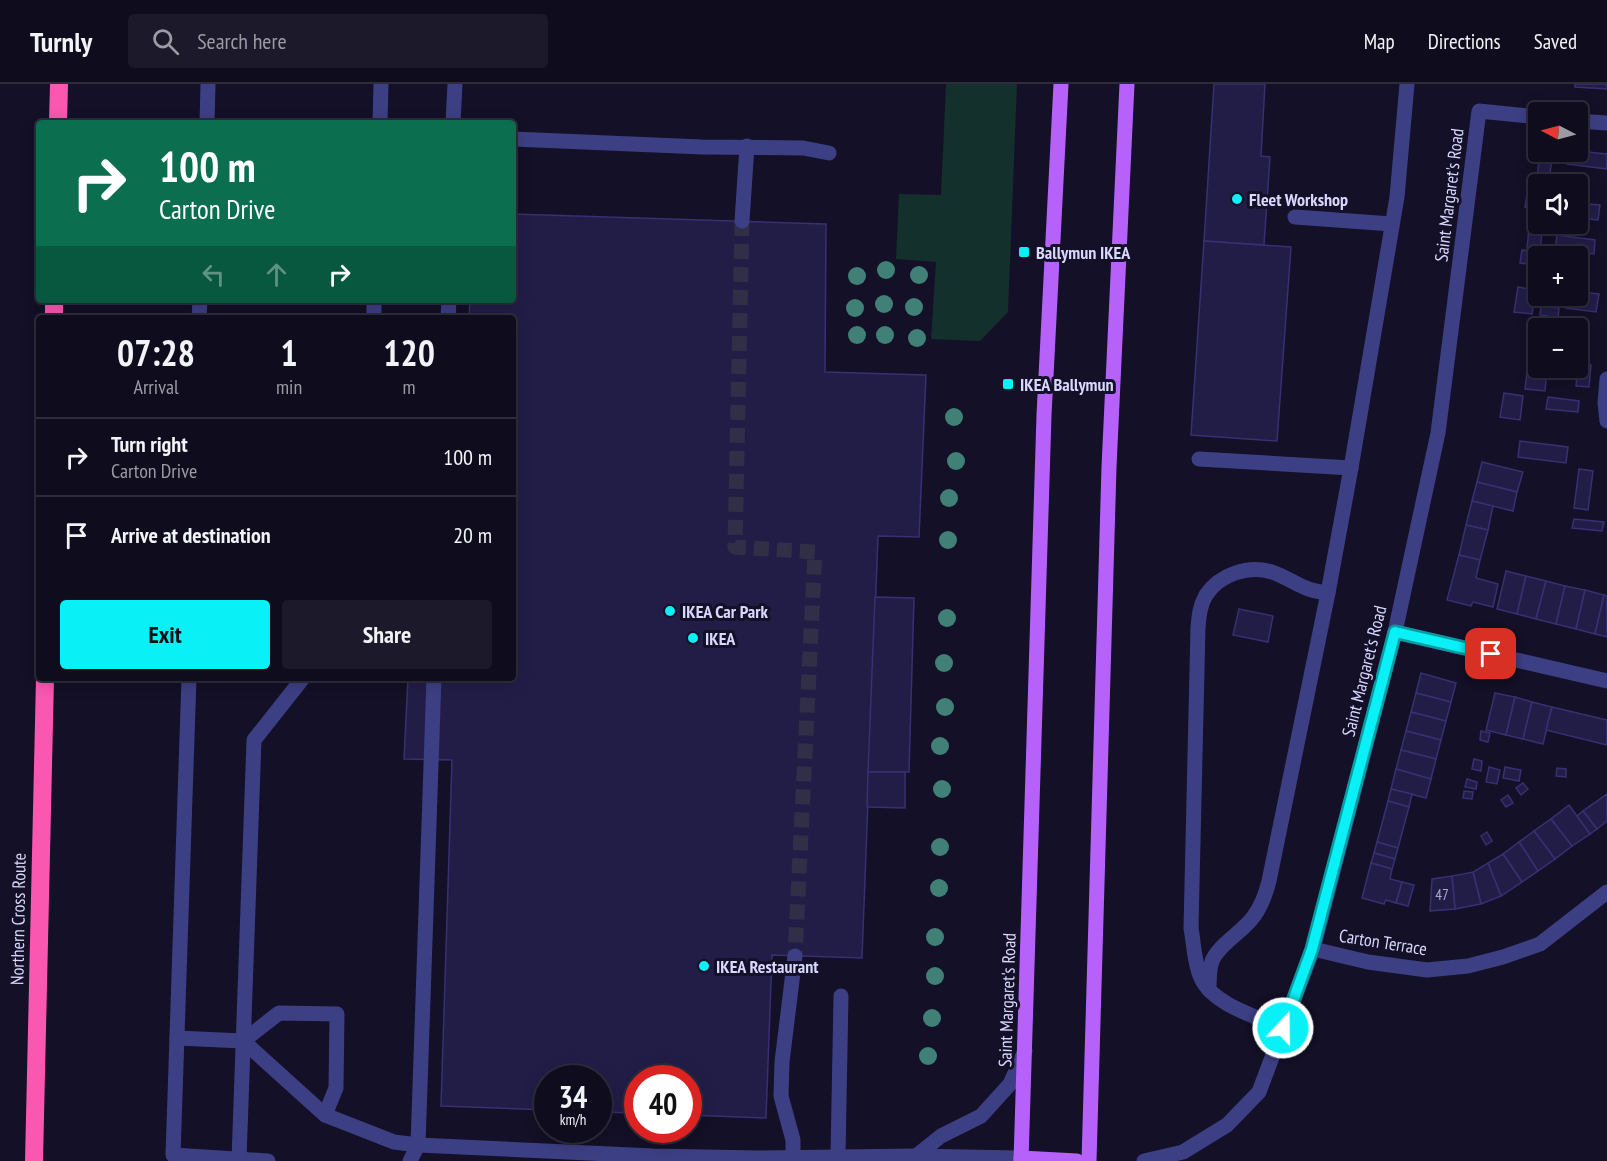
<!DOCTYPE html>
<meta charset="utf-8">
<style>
:root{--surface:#0e0c1d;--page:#1c1a2a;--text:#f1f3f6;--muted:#9b9ba4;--line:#2e2c3b;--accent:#0af0f7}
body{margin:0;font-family:"PT Sans Narrow",sans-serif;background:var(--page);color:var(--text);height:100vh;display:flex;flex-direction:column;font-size:22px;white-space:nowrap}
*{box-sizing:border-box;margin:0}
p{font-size:20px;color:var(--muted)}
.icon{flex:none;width:33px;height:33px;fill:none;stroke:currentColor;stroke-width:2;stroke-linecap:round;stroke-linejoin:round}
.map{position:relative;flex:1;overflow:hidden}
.details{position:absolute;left:36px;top:231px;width:480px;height:366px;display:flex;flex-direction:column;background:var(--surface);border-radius:6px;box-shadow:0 3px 15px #0003,0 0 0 2px var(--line)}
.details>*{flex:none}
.banner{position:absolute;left:36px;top:36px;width:480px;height:183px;border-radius:6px;box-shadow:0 3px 15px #0003,0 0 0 2px var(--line);background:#0b6e4f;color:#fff;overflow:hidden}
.needle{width:39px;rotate:276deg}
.buttons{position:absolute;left:1528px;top:18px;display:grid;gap:12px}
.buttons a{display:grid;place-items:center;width:60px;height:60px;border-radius:6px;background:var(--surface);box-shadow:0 3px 15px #0003,0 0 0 2px var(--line);font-size:30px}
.speed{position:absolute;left:534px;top:981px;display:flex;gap:12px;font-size:30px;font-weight:700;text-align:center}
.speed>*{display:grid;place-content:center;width:78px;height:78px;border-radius:50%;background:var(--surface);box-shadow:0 3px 15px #0003,0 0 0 2px var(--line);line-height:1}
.speed small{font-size:15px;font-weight:400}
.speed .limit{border:9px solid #d22;background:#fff;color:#111}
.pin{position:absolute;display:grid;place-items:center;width:51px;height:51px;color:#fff;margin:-26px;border-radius:12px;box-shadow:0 3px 9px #0006}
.me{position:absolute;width:66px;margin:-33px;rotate:21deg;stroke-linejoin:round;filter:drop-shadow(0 0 4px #0008)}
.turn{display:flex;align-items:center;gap:21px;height:126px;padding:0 24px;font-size:27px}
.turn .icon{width:78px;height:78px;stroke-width:2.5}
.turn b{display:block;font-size:42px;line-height:51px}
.lanes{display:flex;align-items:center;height:57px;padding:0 24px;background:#0003;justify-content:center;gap:30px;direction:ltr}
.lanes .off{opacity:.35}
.eta{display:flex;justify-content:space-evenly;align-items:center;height:102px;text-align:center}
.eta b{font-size:36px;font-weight:700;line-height:42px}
.button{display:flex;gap:12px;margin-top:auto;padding:12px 24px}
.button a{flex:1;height:69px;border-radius:6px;background:var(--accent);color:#111;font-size:24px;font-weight:700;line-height:69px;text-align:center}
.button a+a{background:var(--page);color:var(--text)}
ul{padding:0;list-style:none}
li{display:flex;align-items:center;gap:18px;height:78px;padding:0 24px;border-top:2px solid var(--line)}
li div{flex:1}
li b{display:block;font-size:22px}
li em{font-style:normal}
header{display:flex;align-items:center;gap:36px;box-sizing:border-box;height:84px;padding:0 30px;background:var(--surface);border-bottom:2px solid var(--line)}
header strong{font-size:28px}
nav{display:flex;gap:33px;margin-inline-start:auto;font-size:21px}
.search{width:420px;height:54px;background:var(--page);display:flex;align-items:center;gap:15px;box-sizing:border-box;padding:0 21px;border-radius:6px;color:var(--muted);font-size:22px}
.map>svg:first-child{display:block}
.green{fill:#14302d}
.building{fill:#221d47;stroke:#383072;stroke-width:1.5}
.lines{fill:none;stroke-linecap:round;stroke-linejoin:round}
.minor-tunnel{stroke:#312e47;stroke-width:15;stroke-dasharray:15 8;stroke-linecap:butt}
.minor{stroke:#3d3f84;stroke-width:15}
.major{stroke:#b662fa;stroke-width:15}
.highway{stroke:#f957b0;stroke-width:18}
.tree{fill:#408076}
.route-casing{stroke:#069ca1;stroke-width:15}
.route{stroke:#0af0f7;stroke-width:10}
.poi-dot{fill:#0af0f7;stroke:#131027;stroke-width:2}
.labels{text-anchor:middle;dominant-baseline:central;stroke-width:6;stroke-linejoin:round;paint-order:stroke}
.number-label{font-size:15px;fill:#aba8d0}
.street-label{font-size:18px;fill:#d9d7fe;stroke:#131027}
.poi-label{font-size:18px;font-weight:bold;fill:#d9d7fe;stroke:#131027;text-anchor:start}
</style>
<header>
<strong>Turnly</strong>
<div class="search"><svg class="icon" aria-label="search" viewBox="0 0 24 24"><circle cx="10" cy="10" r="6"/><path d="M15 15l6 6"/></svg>Search here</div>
<nav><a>Map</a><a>Directions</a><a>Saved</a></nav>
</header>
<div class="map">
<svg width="1607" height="1077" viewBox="0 0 1607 1077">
<rect width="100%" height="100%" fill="#131027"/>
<path class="green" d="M946 0H1017L1008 228 980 257 931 255 936 178 896 175 899 110 941 111Z"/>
<g class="building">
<path d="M1214 0H1265L1261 72 1270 73 1264 161 1204 157Z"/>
<path d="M1575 0H1607V5L1575 3Z"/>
<path d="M1578 67 1607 70V85L1567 80 1568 68Z"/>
<path d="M1540 68H1553L1549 96 1537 94Z"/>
<path d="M1529 98 1545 100H1539V125L1525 123Z"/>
<path d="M1578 119 1600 121 1598 136 1578 134Z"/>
<path d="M513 130 826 140 825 288 926 291 919 453 878 452 862 874 772 871 766 1034 688 1031V994H638V1029L598 1028V994H548V1026L441 1022 452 676 404 675 408 594H513V234H469L470 216H513Z"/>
<path d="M1530 134 1539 135V140H1543L1540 166 1527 164Z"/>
<path d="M1557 151 1595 156 1594 170 1555 166Z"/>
<path d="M1204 157 1291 163 1277 357 1191 351Z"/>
<path d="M1522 166 1538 168 1536 181 1520 179Z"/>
<path d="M1518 203 1535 206 1532 230 1514 228Z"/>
<path d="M1578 208 1599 210 1596 228 1566 224 1568 212H1578Z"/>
<path d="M1545 212H1564L1563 221 1544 219Z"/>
<path d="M1541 222 1559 224 1558 234 1540 231Z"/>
<path d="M1533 239 1552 241V244H1539V284H1547L1545 307 1525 305Z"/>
<path d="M1578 280 1591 281 1589 303 1576 302Z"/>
<path d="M1504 309 1523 312 1520 336 1500 333Z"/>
<path d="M1548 313 1579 317 1578 328 1546 325Z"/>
<path d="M1520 357 1568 363 1566 379 1518 373Z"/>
<path d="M1482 378 1523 388 1517 408 1477 398Z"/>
<path d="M1579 385 1593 387 1588 426 1574 424Z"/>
<path d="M1477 398 1517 408 1513 427 1472 417Z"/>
<path d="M1472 417 1493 422 1488 446 1466 441Z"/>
<path d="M1574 435 1604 438 1602 447 1572 444Z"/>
<path d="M1466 441 1488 446 1480 476 1459 471Z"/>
<path d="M1459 471 1480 476 1476 494 1498 500 1493 523 1473 518 1471 522 1447 516Z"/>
<path d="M1506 487 1526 492 1517 530 1497 525Z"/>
<path d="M1526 492 1546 497 1536 535 1517 530Z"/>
<path d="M1546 497 1565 502 1556 540 1536 535Z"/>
<path d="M1565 502 1585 506 1576 545 1556 540Z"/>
<path d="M1585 506 1604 511 1595 550 1576 545Z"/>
<path d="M1604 511 1607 512V553L1595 550Z"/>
<path d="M875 513 914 514 909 688H868Z"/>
<path d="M1239 525 1273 532 1268 558 1233 551Z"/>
<path d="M1421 589 1456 599 1451 618 1416 609Z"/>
<path d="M1416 609 1451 618 1446 637 1411 628Z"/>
<path d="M1495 609 1515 613 1506 651 1486 646Z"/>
<path d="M1515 613 1532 618 1523 655 1506 651Z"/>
<path d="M1532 618 1552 623 1543 660 1523 655Z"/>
<path d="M1552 623 1607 636V661L1546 646Z"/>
<path d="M1411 628 1446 637 1441 656 1406 647Z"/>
<path d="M1406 647 1441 656 1436 675 1401 666Z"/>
<path d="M1481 647 1490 649 1488 658 1480 656Z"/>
<path d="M1401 666 1436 675 1431 695 1396 685Z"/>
<path d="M1474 675 1482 677 1481 687 1472 685Z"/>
<path d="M1489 683 1500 686 1497 700 1486 698Z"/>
<path d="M1505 683 1521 686 1519 697 1503 694Z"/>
<path d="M1557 684 1566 685V693L1556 692Z"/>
<path d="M1396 685 1431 695 1426 714 1391 705Z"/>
<path d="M868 688H905V724L867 723Z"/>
<path d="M1467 695 1477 698 1476 705 1465 703Z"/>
<path d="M1523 699 1528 705 1521 711 1516 704Z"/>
<path d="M1391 705 1412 710 1409 723 1388 717Z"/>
<path d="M1464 707 1473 708 1472 715 1463 714Z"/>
<path d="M1607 710V737L1597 745 1583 727Z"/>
<path d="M1508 711 1513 719 1506 723 1501 716Z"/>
<path d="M1388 717 1409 723 1398 764 1377 758Z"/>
<path d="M1569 721 1590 750 1572 762 1551 735Z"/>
<path d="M1583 727 1597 745 1590 750 1577 732Z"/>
<path d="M1551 735 1572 762 1555 775 1534 747Z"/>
<path d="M1534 747 1555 775 1538 787 1519 758Z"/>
<path d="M1487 748 1492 757 1486 761 1481 752Z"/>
<path d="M1377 758 1398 764 1395 775 1374 769Z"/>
<path d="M1519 758 1538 787 1522 798 1503 770Z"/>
<path d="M1374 769 1395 775 1392 785 1371 779Z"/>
<path d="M1503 770 1522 798 1501 812 1488 779Z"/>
<path d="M1371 779 1392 785 1390 795 1402 798 1396 819 1386 816 1384 820 1362 814Z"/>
<path d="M1488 779 1501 812 1481 820 1473 788Z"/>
<path d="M1473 788 1481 820 1455 825 1452 792Z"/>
<path d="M1452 792 1455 825 1430 827 1432 795Z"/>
<path d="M1402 798 1414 801 1408 822 1396 819Z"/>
</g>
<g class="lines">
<path class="minor-tunnel" d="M742 137 735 463 815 468 795 872"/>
<g class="minor">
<path d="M1578 37 1607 39"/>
<path d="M207 39 208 0"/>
<path d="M380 39 381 0"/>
<path d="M453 39 455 0"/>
<path d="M513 55 702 63 803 64 829 69"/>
<path d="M1295 133 1392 140"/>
<path d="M742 137 747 62"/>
<path d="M199 234 200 216"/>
<path d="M374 234V216"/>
<path d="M448 234 449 216"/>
<path d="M1607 295 1605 319 1607 337"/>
<path d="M1199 375 1351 384"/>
<path d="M1395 548 1607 597"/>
<path d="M189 594 173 1071 268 1077"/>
<path d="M1313 865 1368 878 1427 886 1468 882 1503 873 1540 860 1607 808"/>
<path d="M1209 906C1209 897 1209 886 1212 877 1219 860 1243 848 1254 832 1262 821 1266 809 1269 797L1328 509 1351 384 1397 113 1407 0"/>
<path d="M1283 944C1258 933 1213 921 1201 894 1194 879 1194 860 1191 844L1198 543C1199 532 1200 521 1206 511 1220 490 1248 481 1272 488 1284 492 1294 499 1306 504 1312 507 1321 508 1328 509"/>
<path d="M177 954 243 957 325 1031 394 1058 418 1061 434 594"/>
<path d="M243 957 279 929 337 930 336 1004 325 1031"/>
<path d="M793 1072V1056L781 1012 782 978 795 872"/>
<path d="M838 1072 841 912"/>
<path d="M916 1072 941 1052 981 1032 1010 1000 1025 967"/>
<path d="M239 1075 254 656 303 594"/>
<path d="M410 1077 418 1061 653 1072 757 1074 916 1072 1021 1074"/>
<path d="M1144 1077 1183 1068 1227 1041 1259 1008 1313 865 1395 548 1438 349 1479 27 1539 33"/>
</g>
<g class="major">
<path d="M1021 1074 1077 1077"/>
<path d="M1021 1077 1044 331 1061 0"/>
<path d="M1089 1077 1109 383 1127 0"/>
</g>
<g class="highway">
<path d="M58 39 59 0"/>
<path d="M54 234V216"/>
<path d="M34 1077 45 594"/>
</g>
</g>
<g class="tree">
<circle cx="886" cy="186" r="9"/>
<circle cx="919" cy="191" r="9"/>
<circle cx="857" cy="192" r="9"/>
<circle cx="884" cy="220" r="9"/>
<circle cx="914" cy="223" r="9"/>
<circle cx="855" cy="224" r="9"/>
<circle cx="857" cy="251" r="9"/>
<circle cx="885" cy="251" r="9"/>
<circle cx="917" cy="254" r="9"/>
<circle cx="954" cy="333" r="9"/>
<circle cx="956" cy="377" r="9"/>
<circle cx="949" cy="414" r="9"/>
<circle cx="948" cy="456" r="9"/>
<circle cx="947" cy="534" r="9"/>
<circle cx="944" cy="579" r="9"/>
<circle cx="945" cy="623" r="9"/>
<circle cx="940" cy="662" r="9"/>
<circle cx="942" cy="705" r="9"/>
<circle cx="940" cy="763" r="9"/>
<circle cx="939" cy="804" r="9"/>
<circle cx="935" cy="853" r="9"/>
<circle cx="935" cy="892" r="9"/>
<circle cx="932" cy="934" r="9"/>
<circle cx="928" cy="972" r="9"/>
</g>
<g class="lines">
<g class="route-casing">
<path id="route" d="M1283 944 1312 865 1395 548 1491 570"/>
</g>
<use href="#route" class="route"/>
</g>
<g class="poi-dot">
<circle cx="1237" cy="115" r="6"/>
<rect x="1018" y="162" width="12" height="12" rx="3"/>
<rect x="1002" y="294" width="12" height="12" rx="3"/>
<circle cx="670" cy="527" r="6"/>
<circle cx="693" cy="554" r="6"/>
<circle cx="704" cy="882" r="6"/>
</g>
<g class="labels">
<g class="number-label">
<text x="1442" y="810">47</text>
</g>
<g class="street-label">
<text transform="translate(1449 111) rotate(-83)">Saint Margaret's Road</text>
<text transform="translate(1364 587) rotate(-76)">Saint Margaret's Road</text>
<text transform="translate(18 835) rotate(-89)">Northern Cross Route</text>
<text transform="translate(1383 858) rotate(9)">Carton Terrace</text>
<text transform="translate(1007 916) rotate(-88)">Saint Margaret's Road</text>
</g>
<g class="poi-label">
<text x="1249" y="115">Fleet Workshop</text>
<text x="1036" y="168">Ballymun IKEA</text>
<text x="1020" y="300">IKEA Ballymun</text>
<text x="682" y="527">IKEA Car Park</text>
<text x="705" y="554">IKEA</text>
<text x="716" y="882">IKEA Restaurant</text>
</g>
</g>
</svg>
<div class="buttons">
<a><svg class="needle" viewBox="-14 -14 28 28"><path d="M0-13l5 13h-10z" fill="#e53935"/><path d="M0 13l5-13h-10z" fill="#9b9ba4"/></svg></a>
<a><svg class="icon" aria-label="sound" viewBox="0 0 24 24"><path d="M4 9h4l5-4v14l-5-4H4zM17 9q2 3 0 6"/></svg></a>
<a>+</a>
<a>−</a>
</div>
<div class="speed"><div>34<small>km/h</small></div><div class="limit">40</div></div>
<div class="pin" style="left:1491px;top:570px;background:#d93025"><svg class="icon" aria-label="arrive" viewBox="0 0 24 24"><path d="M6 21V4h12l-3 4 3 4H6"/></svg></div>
<svg class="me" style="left:1283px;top:944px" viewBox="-20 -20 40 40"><circle r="17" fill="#0af0f7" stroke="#fff" stroke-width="3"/><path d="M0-11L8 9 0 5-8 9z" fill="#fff"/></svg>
<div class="banner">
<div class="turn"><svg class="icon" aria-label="right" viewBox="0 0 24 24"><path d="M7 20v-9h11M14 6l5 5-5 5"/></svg><div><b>100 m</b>Carton Drive</div></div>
<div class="lanes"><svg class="icon off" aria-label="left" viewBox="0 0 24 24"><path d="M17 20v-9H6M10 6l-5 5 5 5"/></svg><svg class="icon off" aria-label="ahead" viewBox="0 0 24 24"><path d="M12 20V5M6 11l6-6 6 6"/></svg><svg class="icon" aria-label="right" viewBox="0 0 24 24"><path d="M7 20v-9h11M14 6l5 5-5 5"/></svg></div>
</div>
<section class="details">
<div class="eta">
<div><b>07:28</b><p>Arrival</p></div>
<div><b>1</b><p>min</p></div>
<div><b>120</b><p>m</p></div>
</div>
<ul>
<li><svg class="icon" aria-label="right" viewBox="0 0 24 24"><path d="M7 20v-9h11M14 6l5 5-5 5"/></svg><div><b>Turn right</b><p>Carton Drive</p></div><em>100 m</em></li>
<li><svg class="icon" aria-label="arrive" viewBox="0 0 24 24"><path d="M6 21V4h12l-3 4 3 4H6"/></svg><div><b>Arrive at destination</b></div><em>20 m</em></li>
</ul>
<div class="button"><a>Exit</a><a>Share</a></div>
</section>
</div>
